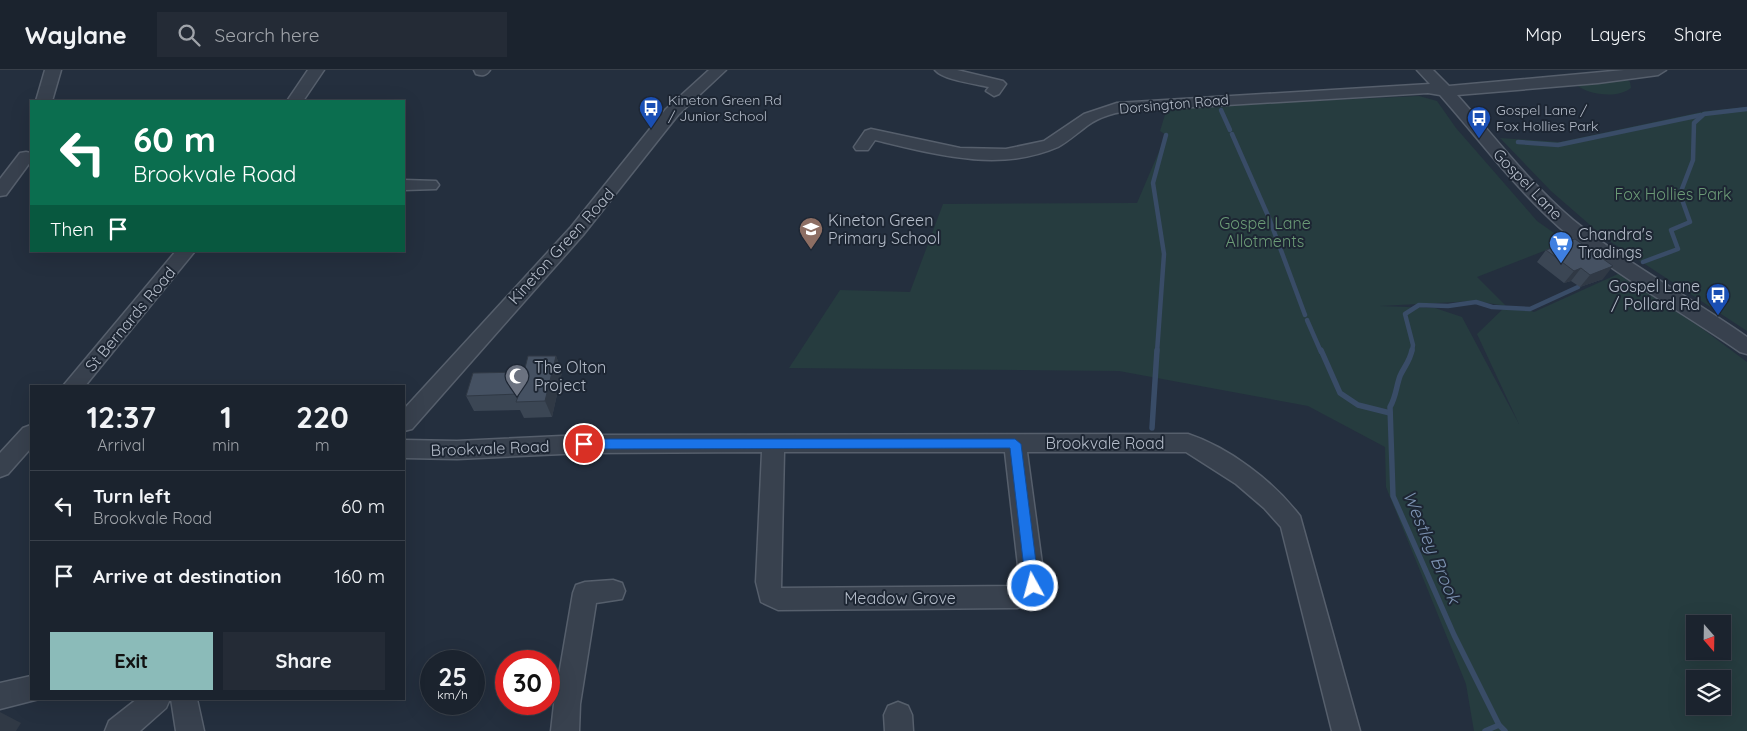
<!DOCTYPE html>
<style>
:root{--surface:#1b232e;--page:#242b36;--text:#f1f3f6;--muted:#a0a4aa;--line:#39404a;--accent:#8bbbb9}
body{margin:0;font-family:Quicksand,sans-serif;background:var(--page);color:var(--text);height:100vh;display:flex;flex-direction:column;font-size:19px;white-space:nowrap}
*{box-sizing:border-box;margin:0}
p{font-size:16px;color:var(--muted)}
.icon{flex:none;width:28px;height:28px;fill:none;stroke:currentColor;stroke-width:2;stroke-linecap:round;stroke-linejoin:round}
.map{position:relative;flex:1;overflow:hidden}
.panel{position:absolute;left:30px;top:315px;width:375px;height:315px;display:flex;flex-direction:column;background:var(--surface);border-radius:0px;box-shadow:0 5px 20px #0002,0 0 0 1px var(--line)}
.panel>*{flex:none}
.hud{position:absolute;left:30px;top:30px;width:375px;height:152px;border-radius:0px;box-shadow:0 5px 20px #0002,0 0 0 1px var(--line);background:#0b6e4f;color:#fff;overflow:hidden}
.needle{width:32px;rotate:160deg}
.buttons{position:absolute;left:1686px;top:545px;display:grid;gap:10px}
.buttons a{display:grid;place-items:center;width:45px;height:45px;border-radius:0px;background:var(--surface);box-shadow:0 5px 20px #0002,0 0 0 1px var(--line);font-size:25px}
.speed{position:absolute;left:420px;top:580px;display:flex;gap:10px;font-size:25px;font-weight:700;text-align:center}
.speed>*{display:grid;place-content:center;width:65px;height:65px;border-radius:50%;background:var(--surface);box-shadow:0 5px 20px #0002,0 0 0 1px var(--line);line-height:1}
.speed small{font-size:12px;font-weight:400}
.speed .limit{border:8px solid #d22;background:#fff;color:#111}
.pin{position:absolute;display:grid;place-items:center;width:42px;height:42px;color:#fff;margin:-21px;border:2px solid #fff;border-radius:50%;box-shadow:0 1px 5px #0007}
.me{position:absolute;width:55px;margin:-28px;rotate:353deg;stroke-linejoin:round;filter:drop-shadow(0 0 4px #0008)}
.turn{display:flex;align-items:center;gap:18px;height:105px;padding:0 20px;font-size:22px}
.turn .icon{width:65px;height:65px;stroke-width:2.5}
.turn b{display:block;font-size:35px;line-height:42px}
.then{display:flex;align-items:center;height:48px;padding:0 20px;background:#0003;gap:10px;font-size:19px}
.eta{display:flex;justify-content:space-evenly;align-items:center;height:85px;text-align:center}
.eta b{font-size:30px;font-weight:800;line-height:35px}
.primary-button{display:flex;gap:10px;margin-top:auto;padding:10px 20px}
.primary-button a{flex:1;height:58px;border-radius:0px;background:var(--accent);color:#111;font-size:20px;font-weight:800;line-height:58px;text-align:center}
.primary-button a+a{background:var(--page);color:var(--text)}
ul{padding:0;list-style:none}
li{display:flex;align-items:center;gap:15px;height:70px;padding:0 20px;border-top:1px solid var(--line)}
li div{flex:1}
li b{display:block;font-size:19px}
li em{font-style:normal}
header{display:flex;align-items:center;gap:30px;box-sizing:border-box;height:70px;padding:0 25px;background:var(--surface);border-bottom:1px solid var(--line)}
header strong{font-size:24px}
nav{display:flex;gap:28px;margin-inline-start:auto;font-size:18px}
.search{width:350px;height:45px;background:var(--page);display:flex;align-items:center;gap:12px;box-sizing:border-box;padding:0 18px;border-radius:0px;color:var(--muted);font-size:19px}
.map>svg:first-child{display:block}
.green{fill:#263c3f;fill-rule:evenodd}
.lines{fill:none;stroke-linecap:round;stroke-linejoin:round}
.stream-far1{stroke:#394c67;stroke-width:4.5}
.stream{stroke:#394c67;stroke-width:5.5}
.minor-casing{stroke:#565f6c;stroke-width:3}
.minor{fill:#38414e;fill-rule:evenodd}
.wall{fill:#3b4654}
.shaded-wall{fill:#303945}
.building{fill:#455162;stroke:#303945}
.route{fill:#1a73e8;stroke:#114b97}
.labels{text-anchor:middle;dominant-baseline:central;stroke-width:4;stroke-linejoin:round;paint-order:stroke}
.far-poi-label{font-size:14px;fill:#b4bcc9;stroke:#1d2633;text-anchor:start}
.far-street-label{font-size:14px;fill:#b4bcc9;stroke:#1d2633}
.street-label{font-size:16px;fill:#b4bcc9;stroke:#1d2633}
.park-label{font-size:16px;fill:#6b9a76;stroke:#1d2633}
.poi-label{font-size:16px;fill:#b4bcc9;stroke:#1d2633;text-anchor:start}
.water-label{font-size:18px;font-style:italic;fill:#7c92b1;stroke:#1d2633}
</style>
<header>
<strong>Waylane</strong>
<div class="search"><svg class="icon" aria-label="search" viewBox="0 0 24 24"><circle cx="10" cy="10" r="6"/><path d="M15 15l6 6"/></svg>Search here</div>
<nav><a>Map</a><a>Layers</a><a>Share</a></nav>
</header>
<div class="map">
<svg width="1747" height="661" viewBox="0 0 1747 661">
<rect width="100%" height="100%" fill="#242f3e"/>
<g class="green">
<path d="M1625 8 1630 12 1631 18C1617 29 1588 25 1575 14Z"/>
<path d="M1419 26 1437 31 1456 58 1537 151 1567 172 1477 207 1506 236 1526 239 1534 242 1618 204 1700 257 1747 292V661H1474L1466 614 1386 417 1385 377 1308 336 1119 301 789 298 840 220 910 222 943 134 1137 133 1166 65 1160 61 1167 38ZM1475 231 1506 236 1477 264 1519 354 1462 247 1435 238 1380 236ZM1695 554H1722V581H1695ZM1695 609H1722V636H1695Z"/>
<path d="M1747 37V261L1605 168 1551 121 1500 68 1560 72 1706 41Z"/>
</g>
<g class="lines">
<g class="stream-far1">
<path d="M1221 40 1230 60"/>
<path d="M1232 64 1269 148 1305 245"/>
<path d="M1518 72 1558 75 1701 45"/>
<path d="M1643 192 1678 179 1671 160 1690 152 1680 124 1693 90 1694 53 1704 44 1747 39"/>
<path d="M1307 250 1321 282"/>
<path d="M1157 282 1164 184 1153 113 1166 65"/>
<path d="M1412 282 1413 275 1405 244 1419 235 1448 236 1476 232 1492 237 1530 239 1578 217"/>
</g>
<g class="stream">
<path d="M1321 280 1340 323 1358 335 1390 343"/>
<path d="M1412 280C1410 291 1404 297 1400 306 1396 317 1396 327 1390 337L1393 426 1454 565 1499 655 1505 661"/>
<path d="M1152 358 1157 280"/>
<path d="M1485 661 1499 655"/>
</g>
<g class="minor-casing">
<g id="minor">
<path d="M45 0H61L52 31H36Z"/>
<path d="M308 0H324L303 31H287Z"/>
<path d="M474 0H490C486 6 482 6 476 4Z"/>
<path d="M709 0H726L678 45 583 165 412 359 404 361V339L571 157 666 39Z"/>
<path d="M935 0H957L1003 11 1006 14 999 24 994 26 986 21 989 17C976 14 943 10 935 0Z"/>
<path d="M1417 0H1433L1449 16 1624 0H1666L1658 5 1598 13 1457 25C1495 67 1529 113 1573 150 1627 194 1690 227 1747 267V284L1740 282C1680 240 1614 205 1559 157 1515 118 1479 69 1440 25L1428 23 1128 41C1111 43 1096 48 1083 59 1075 65 1067 72 1058 77 999 103 934 84 875 70L868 80H856L854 77 865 61 871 59 960 78 1006 79 1044 71 1084 44 1117 33 1430 14Z"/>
<path d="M26 82 31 83V91L6 125 0 126V109L20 83Z"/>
<path d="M404 110 436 111 439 115 436 119 404 120Z"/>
<path d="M176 181H195L85 316H63Z"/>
<path d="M31 355V378L8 404 0 407V383L23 358Z"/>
<path d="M1188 364C1230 378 1273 411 1300 446L1360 661H1332L1281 457 1264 438 1236 414 1186 382H1027L1045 516 1036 532 1017 538 778 540 761 532 756 512 762 382 584 383 457 389 404 388V370L457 371 584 365ZM784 382H1005L1020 513 1017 516 781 518Z"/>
<path d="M613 510 622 513 625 521 622 529 596 533 580 634 579 661H551L554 634 573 523 576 515 585 512Z"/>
<path d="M31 606V629H39L0 639V613Z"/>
<path d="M137 629H170L166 638 140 661H105L109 651Z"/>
<path d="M171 629H197L204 661H176Z"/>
<path d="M898 632 908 636 912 645 913 661H885L884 645 888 636Z"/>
</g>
</g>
<use href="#minor" class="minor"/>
</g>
<g class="wall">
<path d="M1546 180 1603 209 1580 217 1571 211 1564 213 1537 192Z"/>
<path d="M556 286 562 302 552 347 524 348 520 340 474 341 466 326 524 302Z"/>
</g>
<g class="shaded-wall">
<path d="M1613 196 1603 209 1580 217 1590 205Z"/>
<path d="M1581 198 1571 211 1564 213 1574 201Z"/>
<path d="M556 286 562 302 552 347 545 331Z"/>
<path d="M0 642 21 653 16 661H0Z"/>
</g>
<g class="building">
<path d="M1575 169 1613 196 1590 205 1581 198 1574 201 1546 180Z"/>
<path d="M528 286H556L545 331 516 332 519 324 466 326 473 303 524 302Z"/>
</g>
<path class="route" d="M584 369H1015L1021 374 1039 516 1037 520 1033 522 1028 520 1026 516 1010 378 584 379 578 374Z"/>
<defs>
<g id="bus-pin" transform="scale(1.25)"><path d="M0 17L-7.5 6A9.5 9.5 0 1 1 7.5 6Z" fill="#1a4fb4" stroke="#1d2633"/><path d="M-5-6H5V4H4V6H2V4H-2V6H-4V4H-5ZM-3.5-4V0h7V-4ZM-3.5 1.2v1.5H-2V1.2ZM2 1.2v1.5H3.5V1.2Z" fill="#fff"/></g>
<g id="school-pin" transform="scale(1.25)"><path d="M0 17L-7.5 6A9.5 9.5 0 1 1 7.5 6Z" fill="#8d6e63" stroke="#1d2633"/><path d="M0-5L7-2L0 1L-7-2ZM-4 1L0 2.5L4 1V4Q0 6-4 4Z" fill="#fff"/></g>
<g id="supermarket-pin" transform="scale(1.25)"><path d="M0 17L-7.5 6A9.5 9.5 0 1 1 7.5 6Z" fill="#3f7fe0" stroke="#1d2633"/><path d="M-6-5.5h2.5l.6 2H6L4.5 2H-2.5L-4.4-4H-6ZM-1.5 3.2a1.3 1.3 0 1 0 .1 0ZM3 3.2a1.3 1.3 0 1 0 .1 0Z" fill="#fff"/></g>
<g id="mosque-pin" transform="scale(1.25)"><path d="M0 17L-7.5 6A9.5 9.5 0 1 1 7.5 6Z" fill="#6b7280" stroke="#1d2633"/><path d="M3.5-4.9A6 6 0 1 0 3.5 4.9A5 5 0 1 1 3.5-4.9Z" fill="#fff"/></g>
</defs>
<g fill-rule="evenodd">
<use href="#bus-pin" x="651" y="38"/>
<use href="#bus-pin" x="1479" y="48"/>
<use href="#school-pin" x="811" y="159"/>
<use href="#supermarket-pin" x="1561" y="173"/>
<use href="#bus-pin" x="1718" y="225"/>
<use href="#mosque-pin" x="517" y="306"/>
</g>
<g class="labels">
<g class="far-poi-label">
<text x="668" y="30">Kineton Green Rd<tspan x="668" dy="16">/ Junior School</tspan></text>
<text x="1496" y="40">Gospel Lane /<tspan x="1496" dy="16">Fox Hollies Park</tspan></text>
</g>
<g class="far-street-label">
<text transform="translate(1174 34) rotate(-5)">Dorsington Road</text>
</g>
<g class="street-label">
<text transform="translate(1528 114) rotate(46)">Gospel Lane</text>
<text transform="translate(561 176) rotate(-48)">Kineton Green Road</text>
<text transform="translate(130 249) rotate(-50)">St Bernards Road</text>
<text x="1105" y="373">Brookvale Road</text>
<text transform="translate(490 378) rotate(-2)">Brookvale Road</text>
<text x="900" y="528">Meadow Grove</text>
</g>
<g class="park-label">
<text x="1673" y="124">Fox Hollies Park</text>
<text x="1265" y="153">Gospel Lane<tspan x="1265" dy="18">Allotments</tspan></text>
</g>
<g class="poi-label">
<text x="828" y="150">Kineton Green<tspan x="828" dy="18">Primary School</tspan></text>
<text x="1578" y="164">Chandra's<tspan x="1578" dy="18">Tradings</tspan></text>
<text x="1700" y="216" text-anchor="end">Gospel Lane<tspan x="1700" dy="18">/ Pollard Rd</tspan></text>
<text x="534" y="297">The Olton<tspan x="534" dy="18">Project</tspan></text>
</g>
<g class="water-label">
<text transform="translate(1432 477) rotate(67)">Westley Brook</text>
</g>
</g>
</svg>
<div class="buttons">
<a><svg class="needle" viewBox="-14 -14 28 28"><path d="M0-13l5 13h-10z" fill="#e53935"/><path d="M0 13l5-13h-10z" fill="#a0a4aa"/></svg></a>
<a><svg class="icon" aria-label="layers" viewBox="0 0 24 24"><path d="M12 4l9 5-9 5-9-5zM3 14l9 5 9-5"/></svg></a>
</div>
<div class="speed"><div>25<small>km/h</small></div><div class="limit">30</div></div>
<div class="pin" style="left:584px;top:374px;background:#d93025"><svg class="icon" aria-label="arrive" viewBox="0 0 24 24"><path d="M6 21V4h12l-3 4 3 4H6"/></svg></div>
<svg class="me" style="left:1033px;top:516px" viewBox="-20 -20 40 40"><circle r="17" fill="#1a73e8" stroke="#fff" stroke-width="3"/><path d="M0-11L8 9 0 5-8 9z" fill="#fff"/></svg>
<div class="hud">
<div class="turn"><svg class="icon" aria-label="left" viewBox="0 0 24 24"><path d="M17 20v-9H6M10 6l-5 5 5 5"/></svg><div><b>60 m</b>Brookvale Road</div></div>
<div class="then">Then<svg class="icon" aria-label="arrive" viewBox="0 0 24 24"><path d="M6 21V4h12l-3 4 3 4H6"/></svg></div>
</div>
<section class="panel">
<div class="eta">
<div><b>12:37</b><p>Arrival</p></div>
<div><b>1</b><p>min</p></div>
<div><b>220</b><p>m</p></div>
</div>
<ul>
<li><svg class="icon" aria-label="left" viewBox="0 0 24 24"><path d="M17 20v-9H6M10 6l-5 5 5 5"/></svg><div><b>Turn left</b><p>Brookvale Road</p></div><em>60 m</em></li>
<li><svg class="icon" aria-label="arrive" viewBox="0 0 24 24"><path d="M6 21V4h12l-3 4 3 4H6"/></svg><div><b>Arrive at destination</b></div><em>160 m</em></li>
</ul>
<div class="primary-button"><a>Exit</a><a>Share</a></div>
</section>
</div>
